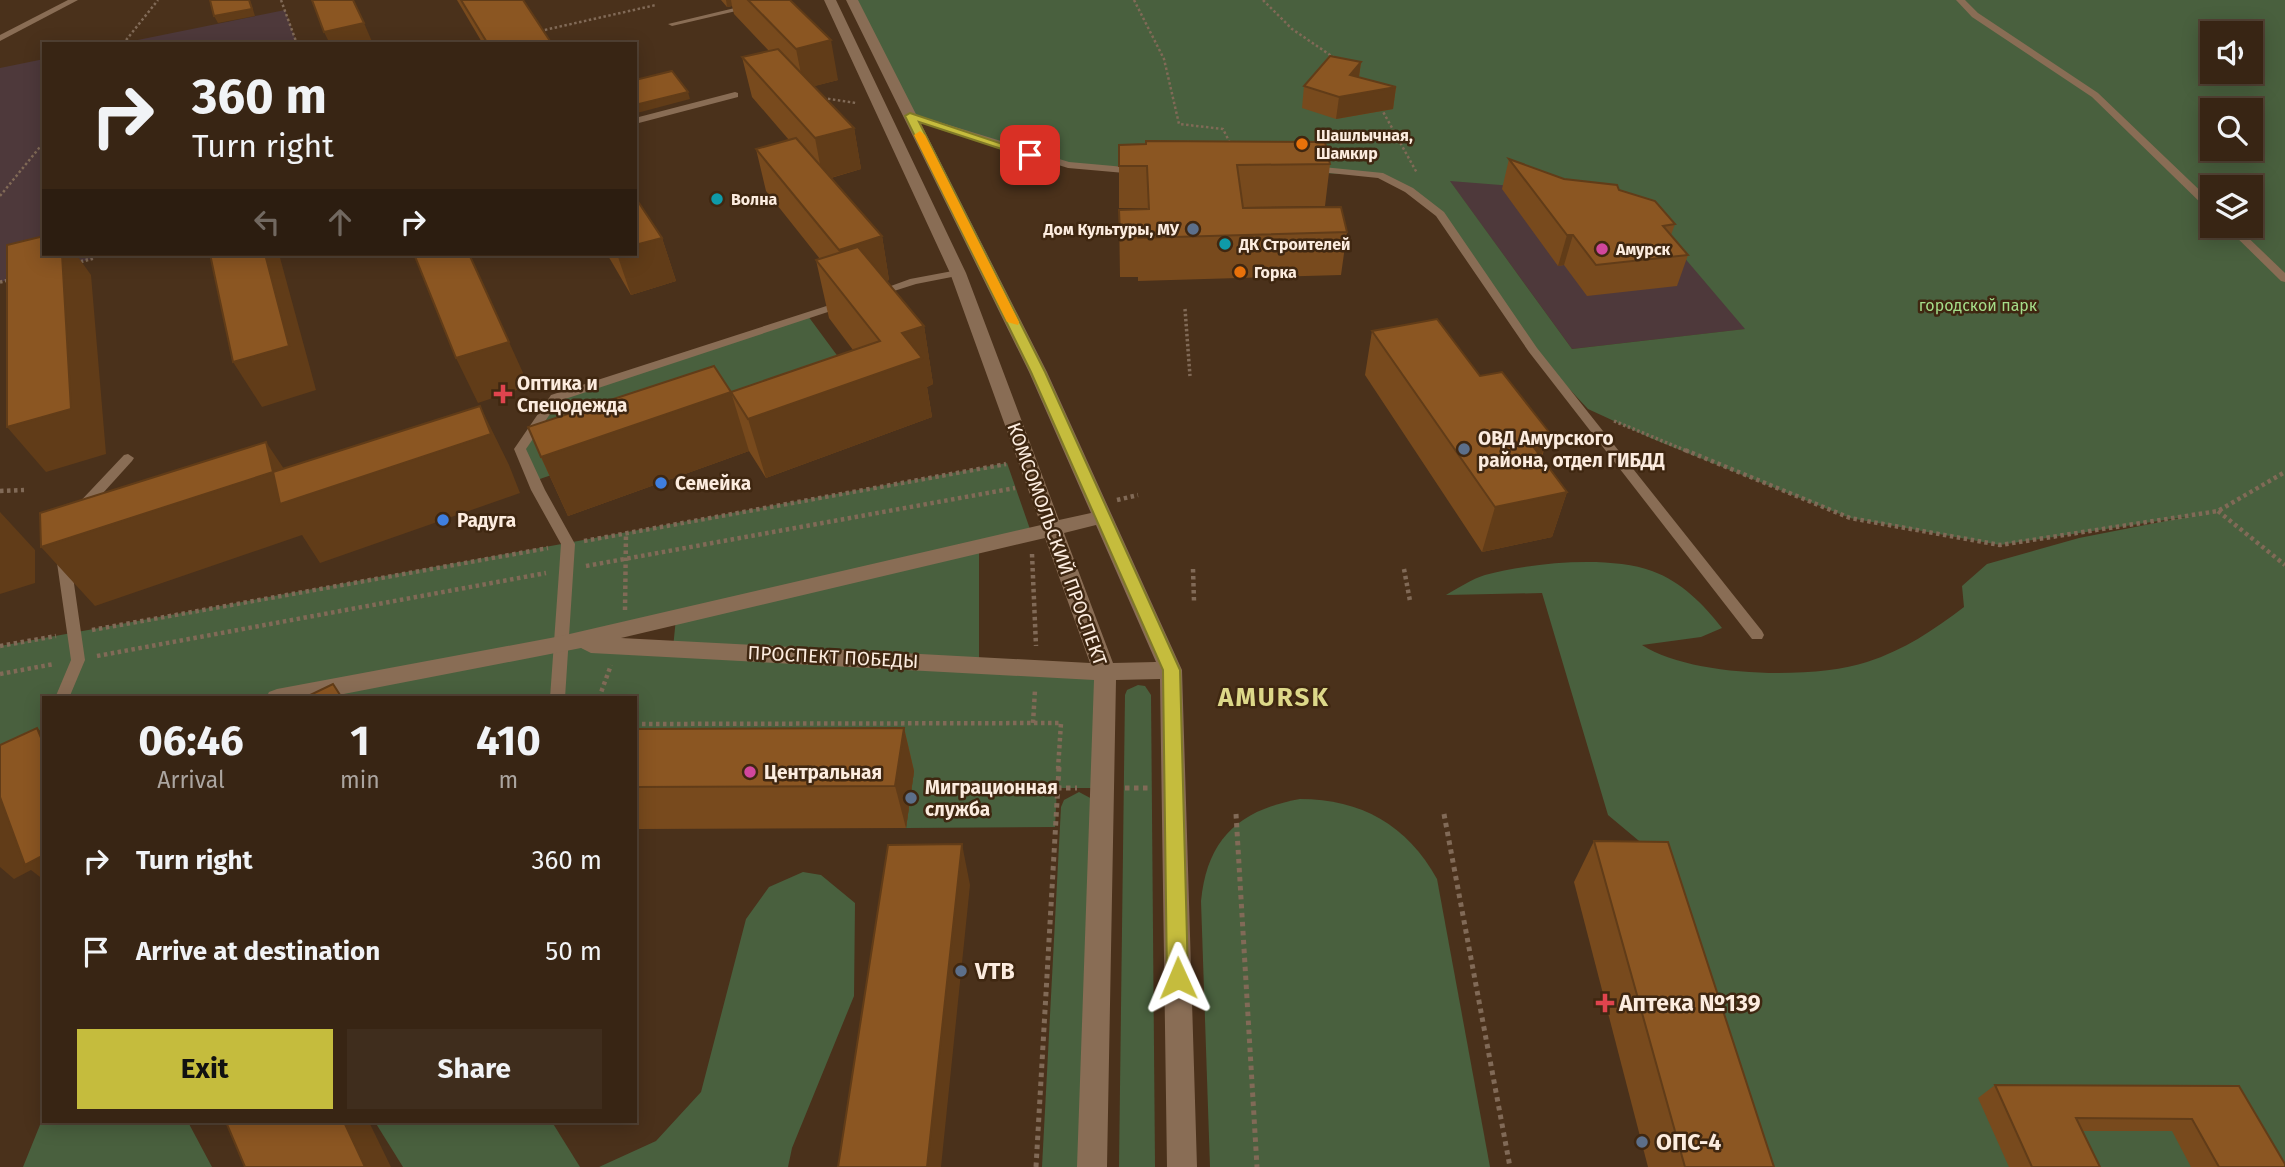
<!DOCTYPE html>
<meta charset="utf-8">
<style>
:root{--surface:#382514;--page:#3f2d1d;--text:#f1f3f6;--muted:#aba5a0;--line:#524234;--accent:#c5bc3d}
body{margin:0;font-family:"Fira Sans",sans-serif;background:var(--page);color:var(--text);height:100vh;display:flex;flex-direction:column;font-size:26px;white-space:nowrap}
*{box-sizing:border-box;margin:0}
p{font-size:23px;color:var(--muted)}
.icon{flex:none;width:38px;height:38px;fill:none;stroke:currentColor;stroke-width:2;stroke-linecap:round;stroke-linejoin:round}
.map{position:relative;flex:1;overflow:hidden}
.details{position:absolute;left:42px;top:696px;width:595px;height:427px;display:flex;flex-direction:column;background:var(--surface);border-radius:0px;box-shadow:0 4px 18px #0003,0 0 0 2px var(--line)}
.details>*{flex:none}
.banner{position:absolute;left:42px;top:42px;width:595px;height:214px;border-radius:0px;box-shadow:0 4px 18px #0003,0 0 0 2px var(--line);background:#382514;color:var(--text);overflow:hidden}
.buttons{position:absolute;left:2200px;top:21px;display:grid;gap:14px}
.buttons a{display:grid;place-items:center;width:63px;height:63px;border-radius:0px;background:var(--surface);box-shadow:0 4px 18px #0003,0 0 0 2px var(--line);font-size:35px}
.pin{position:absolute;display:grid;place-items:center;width:60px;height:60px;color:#fff;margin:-30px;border-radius:14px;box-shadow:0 4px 10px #0006}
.me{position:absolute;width:77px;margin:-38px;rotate:359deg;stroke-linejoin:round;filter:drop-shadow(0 0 5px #0008)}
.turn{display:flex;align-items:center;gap:24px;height:147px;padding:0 35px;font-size:32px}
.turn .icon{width:91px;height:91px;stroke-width:2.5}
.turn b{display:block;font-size:49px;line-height:60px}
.lanes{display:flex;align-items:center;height:66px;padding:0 35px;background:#0003;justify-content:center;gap:35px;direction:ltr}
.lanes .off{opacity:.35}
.eta{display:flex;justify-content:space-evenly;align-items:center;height:119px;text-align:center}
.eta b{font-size:42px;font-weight:700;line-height:49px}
.action{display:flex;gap:14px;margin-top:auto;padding:14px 35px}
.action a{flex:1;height:80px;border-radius:0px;background:var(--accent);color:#111;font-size:28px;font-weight:700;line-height:80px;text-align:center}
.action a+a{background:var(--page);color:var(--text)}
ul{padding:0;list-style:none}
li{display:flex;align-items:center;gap:21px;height:91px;padding:0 35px}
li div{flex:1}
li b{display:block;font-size:26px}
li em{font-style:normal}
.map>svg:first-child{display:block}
.commercial{fill:#4e393b}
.green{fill:#49603e;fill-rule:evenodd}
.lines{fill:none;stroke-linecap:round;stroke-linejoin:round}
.path-far3{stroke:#816a57;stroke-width:2.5;stroke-dasharray:2.5 2.5;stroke-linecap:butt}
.path-far2{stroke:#816a57;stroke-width:3.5;stroke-dasharray:2.5 2.5;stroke-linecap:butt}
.path-far1{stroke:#816a57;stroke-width:4.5;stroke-dasharray:3.5 3.5;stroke-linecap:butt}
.path{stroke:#816a57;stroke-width:5;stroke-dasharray:4.5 4.5;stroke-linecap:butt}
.service{fill:#896d55;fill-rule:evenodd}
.tertiary{fill:#896d55;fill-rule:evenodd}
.wall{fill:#784a1d}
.shaded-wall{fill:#613c18}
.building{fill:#8b5622;stroke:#613c18;stroke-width:2}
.route{fill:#c5bc3d;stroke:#807a28;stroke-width:2}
.slow{fill:#f59e0b}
.food-dot{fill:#e8710a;stroke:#3f2711;stroke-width:2.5}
.culture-dot{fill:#0f9aa8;stroke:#3f2711;stroke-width:2.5}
.service-dot{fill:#5c6f8a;stroke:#3f2711;stroke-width:2.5}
.hotel-dot{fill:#d1479c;stroke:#3f2711;stroke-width:2.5}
.health-dot{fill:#e0444e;stroke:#3f2711;stroke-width:2.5}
.shop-dot{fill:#3f7fe0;stroke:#3f2711;stroke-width:2.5}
.labels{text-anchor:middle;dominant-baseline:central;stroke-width:5;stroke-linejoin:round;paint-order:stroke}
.far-poi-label{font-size:16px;font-weight:bold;fill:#fcecdf;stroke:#3f2711;text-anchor:start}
.far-park-label{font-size:16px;fill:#a4dd89;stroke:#3f2711}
.poi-label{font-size:19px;font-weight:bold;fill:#fcecdf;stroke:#3f2711;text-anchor:start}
.street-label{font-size:19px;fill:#fcecdf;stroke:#3f2711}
.near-poi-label{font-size:23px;font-weight:bold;fill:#fcecdf;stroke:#3f2711;text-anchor:start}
.district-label{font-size:26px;font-weight:bold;letter-spacing:2px;fill:#ddd889;stroke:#3f2711}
</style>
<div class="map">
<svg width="2285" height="1167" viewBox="0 0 2285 1167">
<rect width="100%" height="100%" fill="#4a311b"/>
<g class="commercial">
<path d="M285 10 297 44H118Z"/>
<path d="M44 59V254H111L0 282V68Z"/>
<path d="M1449 180 1631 195 1746 329 1572 349Z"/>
</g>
<g class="green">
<path d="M852 0H2285V1167H1760L1663 861 1608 815 1542 593 1446 595C1458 588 1472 579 1485 575 1529 563 1608 555 1652 571 1682 582 1703 604 1722 628L1701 637 1642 645C1691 677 1812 680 1867 662 1904 650 1934 630 1964 607L1962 586 1987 564 2079 538 2191 516 2000 545 1850 518 1653 439 1588 409 1533 350 1440 214 1380 175 1068 165 910 116ZM2212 33H2250V72H2212ZM2212 110H2250V149H2212ZM1450 181 1631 195 1745 329 1572 349ZM2212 187H2250V226H2212Z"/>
<path d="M808 316 867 396 744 409 534 481 520 449 555 398Z"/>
<path d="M1007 463 1031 532 979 545V665L1105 672 1102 788H1057L1055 827 906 828 914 771 635 772V698H44V759L0 767V646ZM676 618 673 648 565 643Z"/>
<path d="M1138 685 1145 686 1151 695 1155 1167H1119L1125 695 1127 690Z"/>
<path d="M1079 792 1094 800 1086 1167H1042L1061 807 1064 800Z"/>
<path d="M1300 799C1361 799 1407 825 1437 879L1490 1167H1210L1201 901C1207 839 1239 810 1300 799Z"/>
<path d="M803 872 821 875 855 903 854 996 792 1148 788 1167H599L656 1141 701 1092 746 919 769 887Z"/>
<path d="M44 1115V1122H188L212 1167H23Z"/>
<path d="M375 1122H552L580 1167H403Z"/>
</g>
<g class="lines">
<g class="path-far3">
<path d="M281 0 297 44"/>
<path d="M1134 0 1164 59 1179 124 1223 129 1232 147"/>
<path d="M1263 0 1292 29 1336 59"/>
<path d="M540 31 656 5"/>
<path d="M123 44 158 0"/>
<path d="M823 98 856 103"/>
<path d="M1381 108 1417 173"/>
<path d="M0 196 44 142"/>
</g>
<g class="path-far2">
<path d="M76 263 94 258"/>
<path d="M0 282 9 280"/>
<path d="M1185 309 1190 376"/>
<path d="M1614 421 1689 452"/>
</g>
<g class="path-far1">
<path d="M1685 450 1850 518 2000 545 2218 511 2285 472"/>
<path d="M0 491 24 490"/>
<path d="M1117 500 1138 495"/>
<path d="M2218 511 2285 565"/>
<path d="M584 541 1006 464"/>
<path d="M1032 554 1036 646"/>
<path d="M586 566 1015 488"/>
<path d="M1193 569 1194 601"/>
<path d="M1404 569 1410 601"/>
<path d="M625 610 626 533"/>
<path d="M92 630 548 548"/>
<path d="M0 646 56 636"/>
<path d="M97 656 546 573"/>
<path d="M0 674 54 664"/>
<path d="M599 698 611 665"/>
<path d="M1033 723 1035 690"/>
<path d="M635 724 1061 723 1058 769"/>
</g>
<g class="path">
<path d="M1057 788H1077"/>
<path d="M1125 788H1151"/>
<path d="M1236 814 1257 1167"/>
<path d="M1444 814 1510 1167"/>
<path d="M1036 1167 1059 767"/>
</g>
<g class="service">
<path d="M68 0H78L0 41V35Z"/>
<path d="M768 0H783L672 26 668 24Z"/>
<path d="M1956 0H1965L1978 13 2098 93 2212 202V211L2208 210 2092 97 1972 17Z"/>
<path d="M735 92 738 93V97L635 124V118Z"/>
<path d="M907 114H913L1069 162 1136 168 1141 171 1136 174 1068 168 907 118Z"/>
<path d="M1313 166 1383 173 1413 188 1444 212 1537 348 1762 631 1764 635 1762 639H1752L1529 352 1436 216 1405 192 1378 178 1310 171 1308 169Z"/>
<path d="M2225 226H2236L2285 273V282L2281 281Z"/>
<path d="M104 254H116L108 258 104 257Z"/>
<path d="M958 270 962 271V275L916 284 875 297 869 294 910 279Z"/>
<path d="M842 301 848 304 846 306 559 401 526 449 545 490 575 544 565 698H550L561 544 531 490 514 449 551 395Z"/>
<path d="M128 454 134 458 132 461 84 514H74L72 511 74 508 124 455Z"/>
<path d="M63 551 70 556 85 660 69 698H55L71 660 56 556Z"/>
</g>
<path class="tertiary" d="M824 0H836L966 273 1059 520 1091 513 1029 372 846 0H858L1047 372 1182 670 1197 1167H1167L1160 679 1116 680 1107 1167H1077L1094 680 591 653 581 648 323 698H266L269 692 277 689 561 636 1041 525 950 273ZM1096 525 1156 662 1113 663 1064 533ZM1045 538 1090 663 621 638Z"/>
</g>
<g class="wall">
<path d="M457 0H523L552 44H483Z"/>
<path d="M721 0H790L838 80 814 86 854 128 861 169 831 178 882 236 889 280 886 281 924 326 933 384 927 387 932 417 766 478 749 451 568 516 541 457 853 350 829 318 816 260 820 259 766 191 756 149 789 140 752 97 742 57 769 51 734 14 732 6 727 7Z"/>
<path d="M1361 62 1359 77 1396 87 1393 109 1336 119 1302 108 1304 86Z"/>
<path d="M1119 145 1330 164 1325 206 1243 207V208L1347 232 1341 275 1138 281V277H1120L1119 210 1147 209V208H1119Z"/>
<path d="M1509 159 1564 179 1619 190 1675 224 1671 235 1688 255 1677 286 1587 296 1564 265 1558 266 1502 189Z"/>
<path d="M662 238 676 281 631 295 607 254H635Z"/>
<path d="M1372 331 1480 376 1549 432 1542 457 1567 492 1552 537 1482 552 1365 375Z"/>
<path d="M904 728 914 771 906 828 635 829V729Z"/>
<path d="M1594 841 1774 1167H1648L1574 882Z"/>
<path d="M1995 1085 2239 1086 2285 1167H2191L2172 1131H2082L2100 1167H2009L1978 1098Z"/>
</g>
<g class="shaded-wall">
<path d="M249 0H250L255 16 218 23 214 16Z"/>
<path d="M726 0H731L732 6 727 7Z"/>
<path d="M364 23 373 44H330L324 32Z"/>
<path d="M831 40 838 80 804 89 796 49Z"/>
<path d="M1361 62 1358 84 1396 87 1393 109 1336 119 1339 97 1350 75Z"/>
<path d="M688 92 690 99 637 113 635 105Z"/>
<path d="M854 128 861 169 823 180 815 138Z"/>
<path d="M1567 235H1573L1564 265 1558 266Z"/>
<path d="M882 236 889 280 848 293 839 250Z"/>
<path d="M662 238 676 281 631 295 617 254H635V245Z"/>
<path d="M62 254H76L91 275 106 454 46 472 7 427Z"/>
<path d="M265 254H279L316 390 262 407 233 362Z"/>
<path d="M924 326 933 384 927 387 932 417 766 478 748 419 902 333Z"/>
<path d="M509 342 529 386 478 403 456 358Z"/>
<path d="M731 392 749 451 568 516 541 457Z"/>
<path d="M480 406 509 465 520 493 320 563 302 535 95 606 41 547 266 442 302 496Z"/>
<path d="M1549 432 1535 477 1526 437Z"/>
<path d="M1567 492 1552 537 1482 552 1495 507Z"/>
<path d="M0 512 35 550V583L0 594Z"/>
<path d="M37 728 44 734V745Z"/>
<path d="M904 728 914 771 906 828 895 786Z"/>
<path d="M0 797 44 833V880L31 870 14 879 0 867Z"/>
<path d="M962 844 970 885 941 1167H927Z"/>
<path d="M344 1122H369L391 1167H365Z"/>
</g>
<g class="building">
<path d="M210 0H249L252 9 214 16Z"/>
<path d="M312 0H353L364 23 324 32Z"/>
<path d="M461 0H523L552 44H488Z"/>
<path d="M748 0H790L831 40 796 49Z"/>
<path d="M778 49 854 128 815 138 742 57Z"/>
<path d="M1330 56 1361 62 1350 75 1396 87 1339 97 1304 86Z"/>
<path d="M672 71 688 92 635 105V80Z"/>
<path d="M796 138 882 236 839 250 756 149Z"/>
<path d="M1146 141 1325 142 1330 164 1237 165 1243 208 1341 207 1347 232 1138 238V234H1120L1119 210 1149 209 1147 166H1119V145L1146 144Z"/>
<path d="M1509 159 1564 179 1617 185 1619 190 1655 201 1675 224 1663 226 1688 255 1596 265 1573 235H1567Z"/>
<path d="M635 197 662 238 635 245Z"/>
<path d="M44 236V254H62L71 409 7 427V245Z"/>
<path d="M858 247 924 326 902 333 922 358 748 419 731 392 880 341 816 260Z"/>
<path d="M210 254H265L289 346 233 362Z"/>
<path d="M414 254H469L509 342 456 358Z"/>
<path d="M1437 319 1480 376 1502 372 1549 432 1526 437 1567 492 1495 507 1372 331Z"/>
<path d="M714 366 731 392 541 457 528 427Z"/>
<path d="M480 406 491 434 280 504 273 472Z"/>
<path d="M266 442 273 472 41 547 40 513Z"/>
<path d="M333 684 342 698H304Z"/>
<path d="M37 728 44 745V855L25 865 0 797V745Z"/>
<path d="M904 728 895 786 635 787V729Z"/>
<path d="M1594 841 1668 842 1774 1167H1685Z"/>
<path d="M962 844 927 1167H838L888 845Z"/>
<path d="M1995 1085 2239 1086 2285 1164V1167H2219L2192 1119 2076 1118 2100 1167H2032Z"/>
<path d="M226 1122H344L365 1167H245Z"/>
</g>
<path class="route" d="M910 113 1035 155 1026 157 919 122 1045 372 1180 670 1188 978 1185 984 1178 987 1170 984 1167 978 1163 670 1031 372 905 116Z"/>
<path class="slow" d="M920 131 925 135 1019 322 1018 325 1007 322 914 135Z"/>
<g class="food-dot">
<circle cx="1302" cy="144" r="7"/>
<circle cx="1240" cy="272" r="7"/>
</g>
<g class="culture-dot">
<circle cx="717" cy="199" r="7"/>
<circle cx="1225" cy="244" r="7"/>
</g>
<g class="service-dot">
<circle cx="1193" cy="229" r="7"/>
<circle cx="1464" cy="449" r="7"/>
<circle cx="911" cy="798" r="7"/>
<circle cx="961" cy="971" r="7"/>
<circle cx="1642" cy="1142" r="7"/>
</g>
<g class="hotel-dot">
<circle cx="1602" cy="249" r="7"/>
<circle cx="750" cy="772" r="7"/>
</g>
<g class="health-dot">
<path d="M499.5 383.5h7v7h7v7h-7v7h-7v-7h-7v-7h7z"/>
<path d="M1601.5 992.5h7v7h7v7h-7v7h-7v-7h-7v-7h7z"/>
</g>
<g class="shop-dot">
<circle cx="661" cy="483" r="7"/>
<circle cx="443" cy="520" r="7"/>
</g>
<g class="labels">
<g class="far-poi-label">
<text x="1316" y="135">Шашлычная,<tspan x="1316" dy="18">Шамкир</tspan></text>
<text x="731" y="199">Волна</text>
<text x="1179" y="229" text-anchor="end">Дом Культуры, МУ</text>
<text x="1239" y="244">ДК Строителей</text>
<text x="1616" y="249">Амурск</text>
<text x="1254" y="272">Горка</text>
</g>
<g class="far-park-label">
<text x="1978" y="305">городской парк</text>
</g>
<g class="poi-label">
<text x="517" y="383">Оптика и<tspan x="517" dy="22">Спецодежда</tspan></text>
<text x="1478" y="438">ОВД Амурского<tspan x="1478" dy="22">района, отдел ГИБДД</tspan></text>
<text x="675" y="483">Семейка</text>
<text x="457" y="520">Радуга</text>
<text x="764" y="772">Центральная</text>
<text x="925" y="787">Миграционная<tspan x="925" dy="22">служба</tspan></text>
</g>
<g class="street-label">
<text transform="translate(1057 544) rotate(70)">КОМСОМОЛЬСКИЙ ПРОСПЕКТ</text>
<text transform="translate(833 657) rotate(3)">ПРОСПЕКТ ПОБЕДЫ</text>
</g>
<g class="near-poi-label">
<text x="975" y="971">VTB</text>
<text x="1619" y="1003">Аптека №139</text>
<text x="1656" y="1142">ОПС-4</text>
</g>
<g class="district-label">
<text x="1274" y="697">AMURSK</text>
</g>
</g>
</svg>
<div class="buttons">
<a><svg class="icon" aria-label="sound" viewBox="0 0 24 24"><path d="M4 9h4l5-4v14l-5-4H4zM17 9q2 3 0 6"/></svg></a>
<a><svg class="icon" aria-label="search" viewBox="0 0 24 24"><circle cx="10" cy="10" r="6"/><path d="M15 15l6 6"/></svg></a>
<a><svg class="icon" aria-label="layers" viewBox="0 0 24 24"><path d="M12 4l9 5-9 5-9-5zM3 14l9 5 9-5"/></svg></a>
</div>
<div class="pin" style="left:1030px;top:155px;background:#d93025"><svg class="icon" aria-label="arrive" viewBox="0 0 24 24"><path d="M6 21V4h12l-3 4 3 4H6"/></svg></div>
<svg class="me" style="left:1178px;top:978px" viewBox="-20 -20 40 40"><path d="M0-17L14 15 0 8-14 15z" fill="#c5bc3d" stroke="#fff" stroke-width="4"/></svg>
<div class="banner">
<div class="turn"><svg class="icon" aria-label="right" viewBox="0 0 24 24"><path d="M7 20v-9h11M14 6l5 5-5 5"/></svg><div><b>360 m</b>Turn right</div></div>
<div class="lanes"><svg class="icon off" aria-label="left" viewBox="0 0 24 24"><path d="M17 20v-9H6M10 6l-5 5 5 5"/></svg><svg class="icon off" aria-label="ahead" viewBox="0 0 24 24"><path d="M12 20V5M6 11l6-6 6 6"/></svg><svg class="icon" aria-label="right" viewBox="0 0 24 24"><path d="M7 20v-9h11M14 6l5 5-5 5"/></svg></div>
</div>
<section class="details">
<div class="eta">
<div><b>06:46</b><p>Arrival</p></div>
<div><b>1</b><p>min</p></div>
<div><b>410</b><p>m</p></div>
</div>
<ul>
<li><svg class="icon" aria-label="right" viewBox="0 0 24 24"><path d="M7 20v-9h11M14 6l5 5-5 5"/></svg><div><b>Turn right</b></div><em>360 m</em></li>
<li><svg class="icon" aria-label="arrive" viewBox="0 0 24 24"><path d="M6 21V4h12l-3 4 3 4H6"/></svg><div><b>Arrive at destination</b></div><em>50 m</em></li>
</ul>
<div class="action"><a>Exit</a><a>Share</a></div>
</section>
</div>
